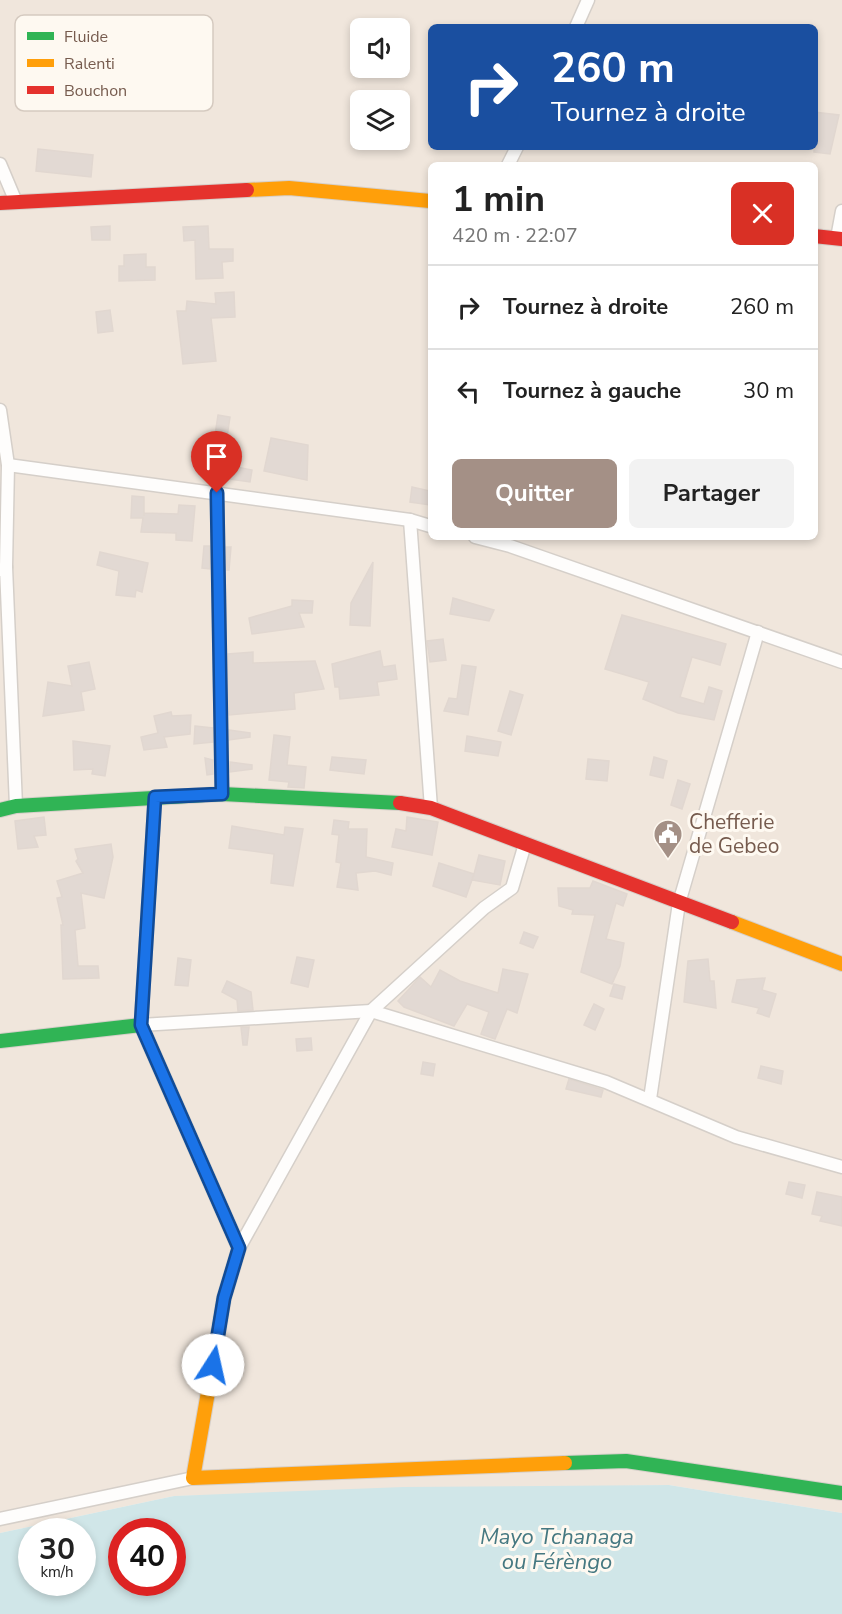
<!DOCTYPE html>
<html lang="fr">
<meta charset="utf-8">
<style>
:root{--surface:#fff;--page:#f2f2f2;--text:#222;--muted:#767676;--line:#e0e0e0;--accent:#a49086}
body{margin:0;font-family:"Nunito Sans",sans-serif;background:var(--page);color:var(--text);height:100vh;display:flex;flex-direction:column;font-size:22px;white-space:nowrap}
*{box-sizing:border-box;margin:0}
p{font-size:20px;color:var(--muted)}
.icon{flex:none;width:33px;height:33px;fill:none;stroke:currentColor;stroke-width:2;stroke-linecap:round;stroke-linejoin:round}
.map{position:relative;flex:1;overflow:hidden}
.panel{position:absolute;left:428px;top:162px;width:390px;height:378px;display:flex;flex-direction:column;background:var(--surface);border-radius:9px;box-shadow:0 3px 9px #0003}
.panel>*{flex:none}
.banner{position:absolute;left:428px;top:24px;width:390px;height:126px;border-radius:9px;box-shadow:0 3px 9px #0003;background:#1a4fa0;color:#fff;overflow:hidden}
.buttons{position:absolute;left:350px;top:18px;display:grid;gap:12px}
.buttons a{display:grid;place-items:center;width:60px;height:60px;border-radius:9px;background:var(--surface);box-shadow:0 3px 9px #0003;font-size:30px}
.speed{position:absolute;left:18px;top:1518px;display:flex;gap:12px;font-size:30px;font-weight:700;text-align:center}
.speed>*{display:grid;place-content:center;width:78px;height:78px;border-radius:50%;background:var(--surface);box-shadow:0 3px 9px #0003;line-height:1}
.speed small{font-size:15px;font-weight:400}
.speed .limit{border:9px solid #d22;background:#fff;color:#111}
.pin{position:absolute;display:grid;place-items:center;width:51px;height:51px;color:#fff;margin:-62px -26px;border-radius:50% 50% 50% 0;rotate:-45deg;box-shadow:0 0 6px #0007}
.pin .icon{rotate:45deg}
.me{position:absolute;width:66px;margin:-33px;rotate:10deg;stroke-linejoin:round;filter:drop-shadow(0 0 4px #0008)}
.turn{display:flex;align-items:center;gap:21px;height:126px;padding:0 24px;font-size:27px}
.turn .icon{width:78px;height:78px;stroke-width:2.5}
.turn b{display:block;font-size:42px;line-height:51px}
.round{display:grid;place-items:center;flex:none;width:63px;height:63px;border-radius:9px;background:var(--page)}
.headline{display:flex;align-items:center;justify-content:space-between;height:102px;padding:0 24px}
h1{font-size:36px;font-weight:700;line-height:45px}
.cta{display:flex;gap:12px;margin-top:auto;padding:12px 24px}
.cta a{flex:1;height:69px;border-radius:9px;background:var(--accent);color:#fff;font-size:24px;font-weight:700;line-height:69px;text-align:center}
.cta a+a{background:var(--page);color:var(--text)}
ul{padding:0;list-style:none}
li{display:flex;align-items:center;gap:18px;height:84px;padding:0 24px;border-top:2px solid var(--line)}
li div{flex:1}
li b{display:block;font-size:22px}
li em{font-style:normal}
.map>svg:first-child{display:block}
.residential{fill:#f0e6dc;fill-rule:evenodd}
.water{fill:#d0e6e8;fill-rule:evenodd}
.building{fill:#e2d9d3;stroke:#e1d7d0;stroke-width:1.5}
.lines{fill:none;stroke-linecap:round;stroke-linejoin:round}
.street-casing{stroke:#d5cfc9;stroke-width:15}
.fast-casing{stroke:#d6cfc9;stroke-width:16}
.slow-casing{stroke:#d6cfc9;stroke-width:16}
.jam-casing{stroke:#d6cfc9;stroke-width:16}
.street{stroke:#fefdfc;stroke-width:12}
.fast{stroke:#30b455;stroke-width:14}
.slow{stroke:#ff9f0a;stroke-width:14}
.jam{stroke:#e5322d;stroke-width:14}
.route-casing{stroke:#114b97;stroke-width:15}
.route{stroke:#1a73e8;stroke-width:10}
.labels{text-anchor:middle;dominant-baseline:central;stroke-width:6;stroke-linejoin:round;paint-order:stroke}
.poi-label{font-size:21px;fill:#765b4e;stroke:#fef9f1;text-anchor:start}
.water-label{font-size:22px;font-style:italic;fill:#457881;stroke:#fef9f1}
.key{fill:#fef9f1;stroke:#d5cac0;stroke-width:1.5}
.key-label{font-size:16px;fill:#765b4e}
</style>
<div class="map">
<svg width="842" height="1614" viewBox="0 0 842 1614">
<rect width="100%" height="100%" fill="#f8f3ee"/>
<path class="residential" d="M0 0H842V1513L669 1485 174 1496 0 1533ZM430 27H814V147H430ZM360 28H399V68H360ZM360 100H399V140H360ZM430 165H814V537H430Z"/>
<path class="water" d="M669 1485 842 1513V1614H0V1533L174 1496 403 1487ZM32 1532H82V1582H32ZM122 1532H172V1582H122Z"/>
<g class="building">
<path d="M814 112 839 115 830 154 814 152Z"/>
<path d="M38 149 93 155 91 177 36 171Z"/>
<path d="M110 226V240H92L91 227Z"/>
<path d="M208 226 209 249H233V261L222 262 223 278 196 279 195 240 184 241 183 227Z"/>
<path d="M146 254V267H155V280L119 281V266H124V255Z"/>
<path d="M234 292 235 317 211 318 216 361 183 364 177 311H186L187 301 216 304 215 293Z"/>
<path d="M110 310 113 331 98 333 96 312Z"/>
<path d="M218 415 230 417 227 437 215 435Z"/>
<path d="M271 438 308 445 307 480 264 471Z"/>
<path d="M232 466 252 470 250 482 230 479Z"/>
<path d="M412 487 430 491V505L410 502Z"/>
<path d="M132 496 144 497V516V513L178 514 179 505 195 506 192 541 176 540V533L141 532 143 518H131Z"/>
<path d="M204 546H210V569L202 568Z"/>
<path d="M226 547H231L229 570H227Z"/>
<path d="M100 552 148 563 142 592 136 590 135 597 116 595 119 571 97 565Z"/>
<path d="M373 562 370 626 350 625 351 603Z"/>
<path d="M453 598 494 610 489 621 450 614Z"/>
<path d="M292 600 313 601 312 613H299L304 627 252 634 249 618 292 606Z"/>
<path d="M622 615 726 644 720 665 692 657 680 697 704 704 709 687 722 691 714 720 678 713 643 699 649 682 605 669Z"/>
<path d="M443 639 446 660 430 662 427 641Z"/>
<path d="M380 651 383 667 395 665 397 679 377 682 379 695 340 699 339 687H335L332 664Z"/>
<path d="M253 652V663L315 661 324 689 294 693 295 709 229 715 228 654Z"/>
<path d="M89 662 95 689 81 692 84 710 43 716 48 682 72 686 68 666Z"/>
<path d="M462 665 476 667 468 715 444 711 449 698 457 699Z"/>
<path d="M510 691 523 695 511 735 498 731Z"/>
<path d="M171 712 172 716 191 715 190 734 164 737 167 747 144 750 141 737 158 733 154 716Z"/>
<path d="M195 726 213 728V742L194 744Z"/>
<path d="M229 730 250 733V737L229 740Z"/>
<path d="M274 735 290 737 287 765 306 767 304 788 288 787 289 782 269 780Z"/>
<path d="M467 736 501 742 498 756 465 751Z"/>
<path d="M73 741 110 746 105 776 92 774 93 769 74 770Z"/>
<path d="M332 757 366 760 364 774 330 770Z"/>
<path d="M654 757 667 761 663 778 650 775Z"/>
<path d="M205 758 213 760V774L207 775Z"/>
<path d="M588 759 609 761 607 781 586 779Z"/>
<path d="M230 762 252 765V769L230 772Z"/>
<path d="M678 780 690 784 682 809 671 805Z"/>
<path d="M44 817 46 835 34 836 38 847 18 849 15 821Z"/>
<path d="M407 817 438 822 432 855 392 847 396 829 406 831Z"/>
<path d="M334 820 349 822 348 829H367L366 857 393 863 391 875 375 871 356 873 358 890 337 887 341 863 336 862 339 835 332 834Z"/>
<path d="M232 826 284 835 285 827 303 829 293 886 271 883 274 854 229 848Z"/>
<path d="M111 844 113 857 104 898 81 893 85 928 75 930 78 966H98L99 978 63 979 61 925H63L57 898 62 897 57 881 83 873 76 861 78 859 75 849Z"/>
<path d="M479 855 505 861 500 885 472 880 474 874 466 897 433 886 439 863 474 874Z"/>
<path d="M593 881 627 894 623 906 616 903 606 939 624 943 620 966 612 984 581 972 595 915 572 914 573 910 559 906 558 888H590Z"/>
<path d="M524 932 538 937 533 948 520 943Z"/>
<path d="M297 957 314 960 308 987 291 983Z"/>
<path d="M178 958 191 960 188 986 175 985Z"/>
<path d="M708 959 710 981H714L716 1008 684 1002 688 961Z"/>
<path d="M503 969 528 974 517 1013 507 1009 495 1039 481 1034 489 1012 467 1004 454 1026 404 1007 398 1001 420 977 431 987 440 970 460 981 498 993Z"/>
<path d="M765 978 762 990 776 994 769 1017 757 1013 759 1008 732 1002 737 980Z"/>
<path d="M227 981 251 992 253 1010 238 1011 237 1000 222 992Z"/>
<path d="M614 984 625 987 622 999 610 996Z"/>
<path d="M594 1004 604 1009 595 1030 584 1025Z"/>
<path d="M241 1027H249L247 1045H243Z"/>
<path d="M311 1038 312 1050 297 1051 296 1039Z"/>
<path d="M423 1062 435 1064 433 1076 421 1074Z"/>
<path d="M761 1066 783 1071 781 1084 758 1078Z"/>
<path d="M569 1079 603 1090 601 1097 566 1089Z"/>
<path d="M789 1182 805 1185 802 1198 786 1194Z"/>
<path d="M817 1192 842 1197V1226L820 1221 822 1216 812 1214Z"/>
</g>
<g class="lines">
<g class="street-casing">
<g id="street">
<path d="M576 27 588 0"/>
<path d="M0 164 16 202"/>
<path d="M508 165 517 147"/>
<path d="M837 238 842 211"/>
<path d="M0 410 8 465 6 567 1 570"/>
<path d="M8 465 410 520 430 526"/>
<path d="M217 493 222 794"/>
<path d="M410 520 431 808"/>
<path d="M475 537 510 546 842 662"/>
<path d="M6 567 16 806"/>
<path d="M155 797 141 1025 371 1011 606 1082 736 1137 842 1167"/>
<path d="M650 1099 679 903 758 632"/>
<path d="M239 1248 371 1011 484 908 512 888 525 844"/>
<path d="M0 1519 193 1478"/>
</g>
</g>
<g class="fast-casing">
<g id="fast">
<path d="M0 810 16 806 222 794 400 803"/>
<path d="M0 1041 141 1025 239 1248 224 1298 215 1352"/>
<path d="M565 1463 626 1461 842 1493"/>
</g>
</g>
<g class="slow-casing">
<g id="slow">
<path d="M247 190 289 188 430 201"/>
<path d="M732 922 842 964"/>
<path d="M215 1352 193 1478 565 1463"/>
</g>
</g>
<g class="jam-casing">
<g id="jam">
<path d="M0 203 247 190"/>
<path d="M814 236 842 239"/>
<path d="M400 803 431 808 732 922"/>
</g>
</g>
<use href="#street" class="street"/>
<use href="#fast" class="fast"/>
<use href="#slow" class="slow"/>
<use href="#jam" class="jam"/>
</g>
<g class="lines">
<g class="route-casing">
<path id="route" d="M213 1365 224 1298 239 1248 141 1025 155 797 222 794 217 493"/>
</g>
<use href="#route" class="route"/>
</g>
<defs>
<g id="civic-pin" transform="scale(1.5)"><path d="M0 17L-7.5 6A9.5 9.5 0 1 1 7.5 6Z" fill="#a49086" stroke="#fef9f1"/><path d="M-.6-6.5H3V-4.5H.6V-3L4-1V1h2V6H-6V1h2V-1L-.6-3ZM-1.2 2.5V6h2.4V2.5Z" fill="#fff"/></g>
</defs>
<g fill-rule="evenodd">
<use href="#civic-pin" x="668" y="834"/>
</g>
<g class="labels">
<g class="poi-label">
<text x="689" y="822">Chefferie<tspan x="689" dy="24">de Gebeo</tspan></text>
</g>
<g class="water-label">
<text x="557" y="1537">Mayo Tchanaga<tspan x="557" dy="25">ou Férèngo</tspan></text>
</g>
</g>
<rect x="15" y="15" width="198" height="96" rx="9" class="key"/>
<rect x="27" y="32" width="27" height="8" fill="#30b455"/>
<rect x="27" y="59" width="27" height="8" fill="#ff9f0a"/>
<rect x="27" y="86" width="27" height="8" fill="#e5322d"/>
<g class="key-label">
<text x="64" y="42">Fluide</text>
<text x="64" y="69">Ralenti</text>
<text x="64" y="96">Bouchon</text>
</g>
</svg>
<div class="buttons">
<a><svg class="icon" aria-label="sound" viewBox="0 0 24 24"><path d="M4 9h4l5-4v14l-5-4H4zM17 9q2 3 0 6"/></svg></a>
<a><svg class="icon" aria-label="layers" viewBox="0 0 24 24"><path d="M12 4l9 5-9 5-9-5zM3 14l9 5 9-5"/></svg></a>
</div>
<div class="speed"><div>30<small>km/h</small></div><div class="limit">40</div></div>
<div class="pin" style="left:217px;top:493px;background:#d93025"><svg class="icon" aria-label="arrive" viewBox="0 0 24 24"><path d="M6 21V4h12l-3 4 3 4H6"/></svg></div>
<svg class="me" style="left:213px;top:1365px" viewBox="-20 -20 40 40"><circle r="19" fill="#fff"/><path d="M0-13L10 11 0 6-10 11z" fill="#1a73e8"/></svg>
<div class="banner">
<div class="turn"><svg class="icon" aria-label="right" viewBox="0 0 24 24"><path d="M7 20v-9h11M14 6l5 5-5 5"/></svg><div><b>260 m</b>Tournez à droite</div></div>
</div>
<section class="panel">
<div class="headline"><div><h1>1 min</h1><p>420 m · 22:07</p></div><a class="round" style="background:#d93025;color:#fff"><svg class="icon" aria-label="close" viewBox="0 0 24 24"><path d="M6 6l12 12M18 6L6 18"/></svg></a></div>
<ul>
<li><svg class="icon" aria-label="right" viewBox="0 0 24 24"><path d="M7 20v-9h11M14 6l5 5-5 5"/></svg><div><b>Tournez à droite</b></div><em>260 m</em></li>
<li><svg class="icon" aria-label="left" viewBox="0 0 24 24"><path d="M17 20v-9H6M10 6l-5 5 5 5"/></svg><div><b>Tournez à gauche</b></div><em>30 m</em></li>
</ul>
<div class="cta"><a>Quitter</a><a>Partager</a></div>
</section>
</div>
